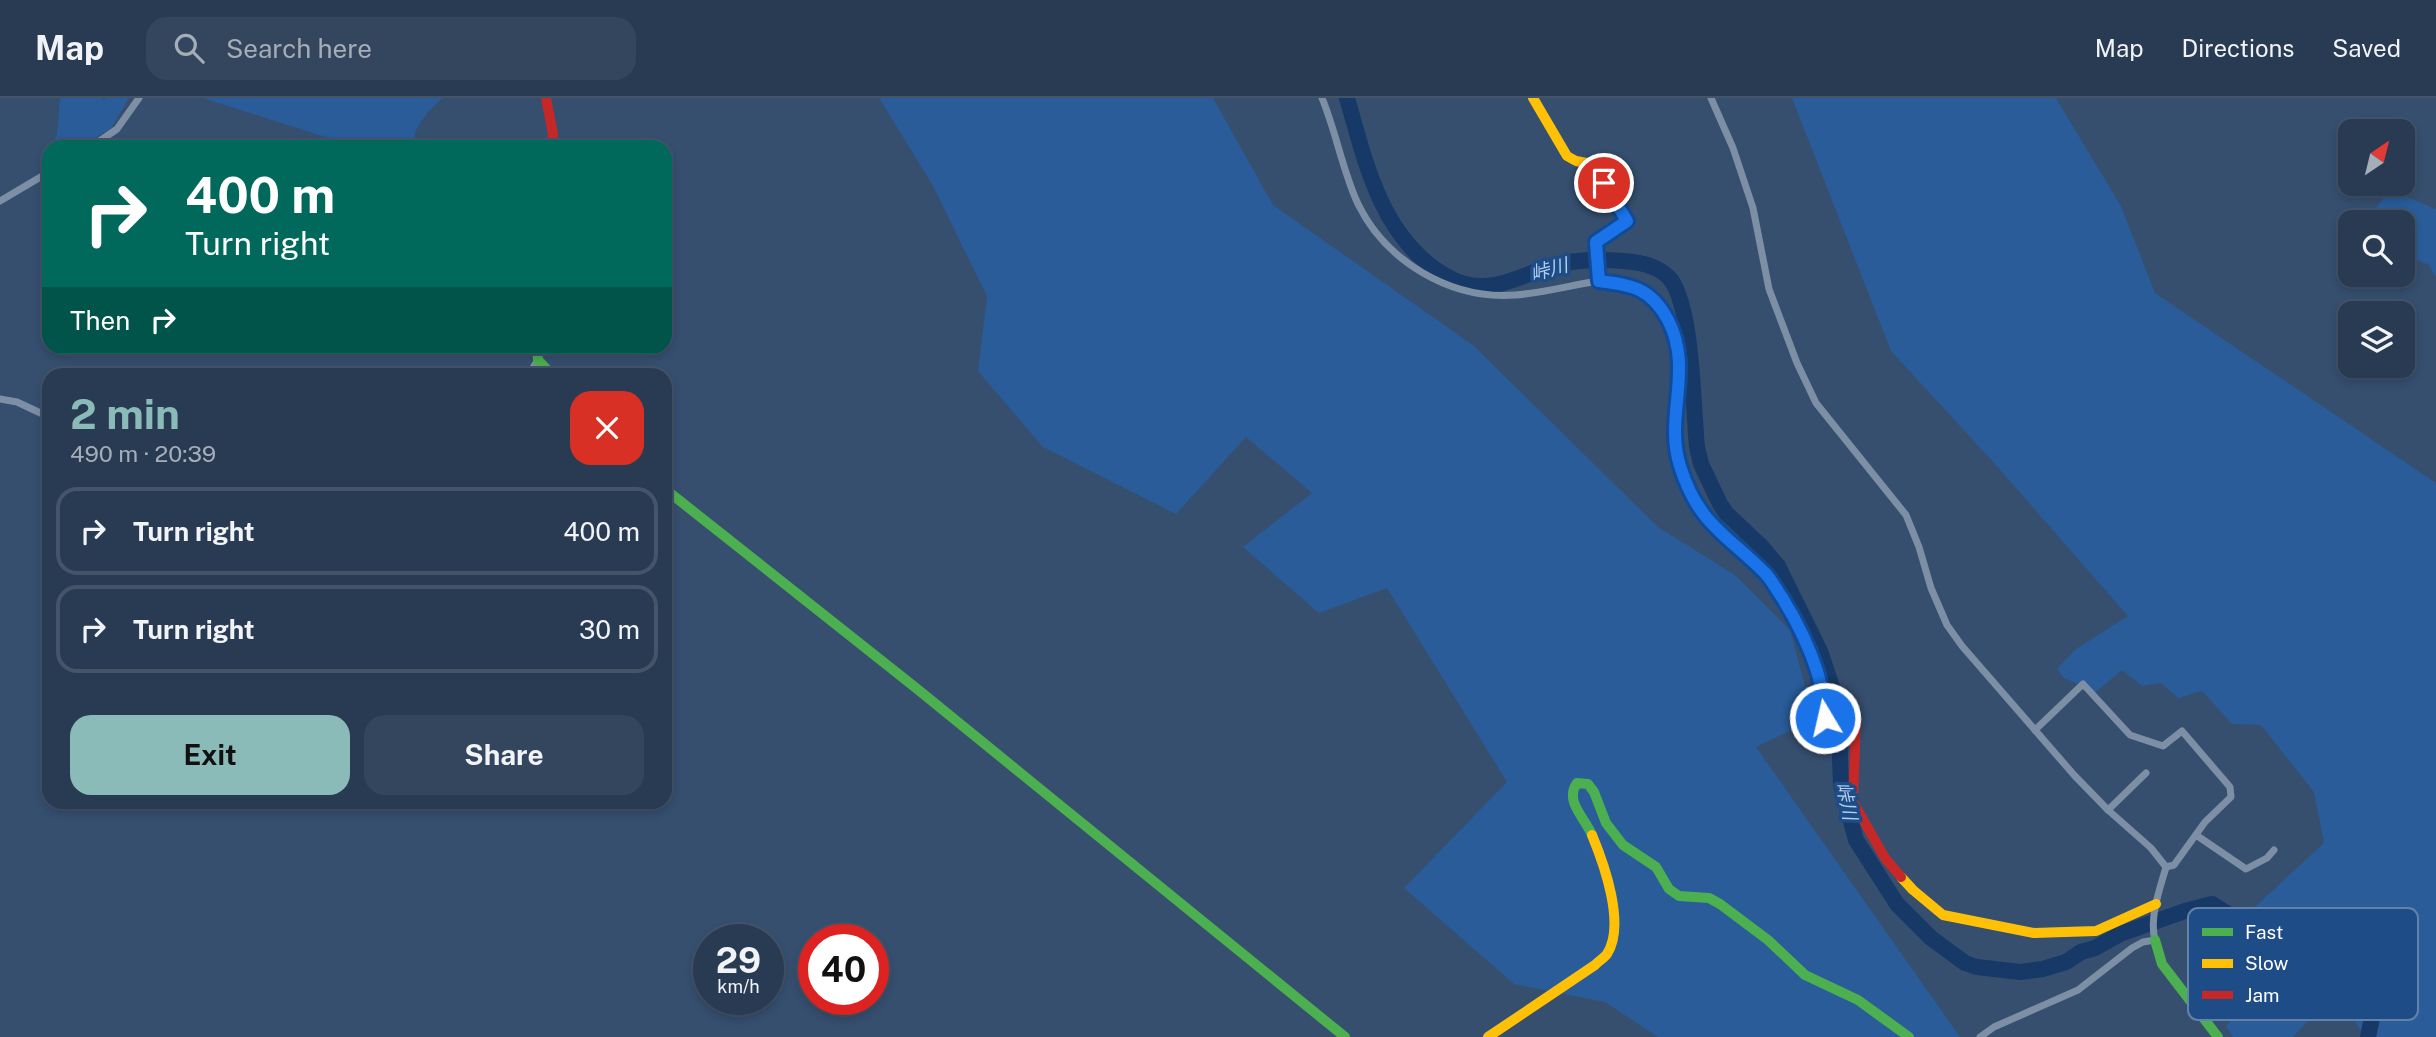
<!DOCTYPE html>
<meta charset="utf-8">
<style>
:root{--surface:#283b53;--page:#34465d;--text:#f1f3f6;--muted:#a5adb8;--line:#44556a;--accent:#8bbbb9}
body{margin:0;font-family:"Public Sans","Noto Sans JP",sans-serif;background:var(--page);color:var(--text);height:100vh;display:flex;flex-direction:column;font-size:26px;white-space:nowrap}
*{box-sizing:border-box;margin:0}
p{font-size:23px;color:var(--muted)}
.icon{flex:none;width:38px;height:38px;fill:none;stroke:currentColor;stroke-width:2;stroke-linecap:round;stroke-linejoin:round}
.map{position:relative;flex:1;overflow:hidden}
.drawer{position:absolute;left:42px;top:270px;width:630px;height:441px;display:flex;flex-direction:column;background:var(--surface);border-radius:21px;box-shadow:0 4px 10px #0003,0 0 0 2px var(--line)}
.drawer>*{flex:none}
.guide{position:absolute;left:42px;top:42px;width:630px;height:214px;border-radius:21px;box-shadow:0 4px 10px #0003,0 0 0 2px var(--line);background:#00695c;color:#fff;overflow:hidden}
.needle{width:46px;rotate:35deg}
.controls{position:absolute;left:2338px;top:21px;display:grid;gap:14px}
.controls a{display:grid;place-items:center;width:77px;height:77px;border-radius:14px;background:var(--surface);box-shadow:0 4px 10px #0003,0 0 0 2px var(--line);font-size:35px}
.speed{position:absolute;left:693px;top:826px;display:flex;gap:14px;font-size:35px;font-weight:700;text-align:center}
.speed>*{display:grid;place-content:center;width:91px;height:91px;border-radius:50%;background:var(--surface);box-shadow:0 4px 10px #0003,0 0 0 2px var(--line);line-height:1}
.speed small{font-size:18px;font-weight:400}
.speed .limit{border:10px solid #d22;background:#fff;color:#111}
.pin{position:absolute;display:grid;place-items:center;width:60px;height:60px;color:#fff;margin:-30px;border:4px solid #fff;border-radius:50%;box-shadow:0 2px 7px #0007}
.me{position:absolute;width:77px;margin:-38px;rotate:351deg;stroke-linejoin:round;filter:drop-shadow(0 0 5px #0008)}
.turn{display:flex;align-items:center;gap:24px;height:147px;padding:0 28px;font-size:32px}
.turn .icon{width:91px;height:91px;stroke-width:2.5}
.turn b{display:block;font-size:49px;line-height:60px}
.then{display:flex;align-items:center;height:66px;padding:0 28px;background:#0003;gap:14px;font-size:26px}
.round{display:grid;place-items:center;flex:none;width:74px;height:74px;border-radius:21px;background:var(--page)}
.overview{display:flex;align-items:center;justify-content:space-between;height:119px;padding:0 28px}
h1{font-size:42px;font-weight:700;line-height:52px;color:var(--accent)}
.cta{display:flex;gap:14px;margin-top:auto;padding:14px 28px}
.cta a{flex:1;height:80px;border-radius:21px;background:var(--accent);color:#111;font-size:28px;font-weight:700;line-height:80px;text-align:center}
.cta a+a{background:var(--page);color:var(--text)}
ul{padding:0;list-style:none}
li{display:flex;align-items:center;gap:21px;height:88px;margin:0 14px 10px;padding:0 14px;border:4px solid var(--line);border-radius:21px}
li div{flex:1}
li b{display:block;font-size:26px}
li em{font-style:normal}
header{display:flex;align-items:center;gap:42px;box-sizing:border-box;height:98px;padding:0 35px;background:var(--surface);border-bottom:2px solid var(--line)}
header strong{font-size:33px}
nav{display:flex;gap:38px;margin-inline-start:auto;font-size:24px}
.search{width:490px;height:63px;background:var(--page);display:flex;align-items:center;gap:18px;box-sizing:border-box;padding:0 24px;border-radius:21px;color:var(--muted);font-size:26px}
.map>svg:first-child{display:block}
.green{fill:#295c99}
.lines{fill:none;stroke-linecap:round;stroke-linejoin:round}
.river{stroke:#173967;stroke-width:16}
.street{stroke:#7d8fa5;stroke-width:7}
.fast{stroke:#4caf50;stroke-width:10}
.slow{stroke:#ffc107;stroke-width:10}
.jam{stroke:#c62828;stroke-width:10}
.route-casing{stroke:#114b97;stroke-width:18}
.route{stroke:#1a73e8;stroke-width:12}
.labels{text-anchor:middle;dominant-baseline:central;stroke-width:7;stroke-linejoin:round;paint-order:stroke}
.water-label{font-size:19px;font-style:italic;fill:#b3d0f2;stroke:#1e4c87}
.key{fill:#1e4c87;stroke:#6282ab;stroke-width:2}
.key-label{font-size:19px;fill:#fff}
</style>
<header>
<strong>Map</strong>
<div class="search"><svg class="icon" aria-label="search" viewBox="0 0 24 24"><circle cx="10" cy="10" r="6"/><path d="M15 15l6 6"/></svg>Search here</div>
<nav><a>Map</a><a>Directions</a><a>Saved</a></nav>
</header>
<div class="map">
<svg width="2436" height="939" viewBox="0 0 2436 939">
<rect width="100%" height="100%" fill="#364f6f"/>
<g class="green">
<path d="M60 0H102L103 2 107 0H129L111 30 81 49H51L57 36Z"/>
<path d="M203 0H443C431 10 410 31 414 49H335L341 44Z"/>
<path d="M879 0H1213L1273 107 1474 248 1658 429 1735 477 1790 532 1814 621 1756 649 1960 939H1658L1605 904 1514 886 1404 790 1507 684 1387 490 1319 515 1243 449 1312 395 1246 339 1176 416 1043 349 978 273 987 198 932 86Z"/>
<path d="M1792 0H2056L2121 108 2155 195 2436 385V939H2365L2332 887 2306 925 2293 939H2233L2226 928 2267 880 2247 816 2324 745 2314 694 2261 627 2232 626 2202 593 2178 600 2161 585 2142 588 2122 572 2096 594 2064 580 2057 571 2076 551 2128 518 1995 366 1891 253Z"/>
<path d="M2390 92 2436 111V179L2429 167 2403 155V124H2365Z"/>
</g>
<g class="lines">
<path class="river" d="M1347 0C1365 62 1379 131 1435 171 1454 184 1470 191 1494 187 1513 184 1532 174 1549 169 1574 161 1598 161 1623 163 1640 164 1660 168 1671 182 1693 213 1693 309 1697 349L1701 366 1720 406 1726 415 1761 448 1778 468 1820 553 1838 607 1841 686 1856 742 1897 806 1931 840 1965 865 1977 869 2020 874 2043 871 2066 864 2081 854 2095 850 2120 836 2185 813 2212 806C2221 812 2231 817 2239 824 2257 841 2272 863 2296 872 2312 879 2327 868 2343 866 2390 861 2373 912 2368 939"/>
<g class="street">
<path d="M1322 0C1336 34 1343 74 1358 106 1386 163 1450 202 1515 197 1543 195 1571 187 1599 183"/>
<path d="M1711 0 1733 50 1753 110 1769 191 1797 265 1816 305 1906 417 1919 449 1931 490 1947 527 1962 548 2074 677 2108 712 2151 750 2166 769C2160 791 2149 819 2155 842L2143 844 2132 850 2078 892 1994 929 1980 939"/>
<path d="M91 49 117 31 139 0"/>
<path d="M0 103 49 74"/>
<path d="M529 276 538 262"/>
<path d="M0 301 17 304 49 319"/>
<path d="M2035 632 2083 586 2130 637 2163 648 2182 633 2230 689 2231 699 2205 724 2174 767 2166 769"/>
<path d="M2108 712 2146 675"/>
<path d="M2196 737 2246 771 2267 760 2274 752"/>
</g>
<g class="fast">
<path d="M1634 189 1648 195 1663 213 1677 239 1681 266 1675 331 1679 366 1692 398 1707 422 1767 476 1799 527 1808 550"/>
<path d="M537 248 538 262 551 276"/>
<path d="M665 391 916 590 1345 939"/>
<path d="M1592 737C1585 720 1564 703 1577 685L1588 686 1594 694 1606 725 1623 747 1656 769 1669 791 1679 798 1709 800 1720 806 1768 842 1805 877 1858 902 1909 939"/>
<path d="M2155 842 2162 866 2218 939"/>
</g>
<g class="slow">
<path d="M1533 0 1567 58 1576 63 1592 66 1627 123 1596 144 1599 183 1625 186 1634 189"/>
<path d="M1901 779 1913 792 1943 817 2034 835 2096 833 2156 806"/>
<path d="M1488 939 1595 867C1599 863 1604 860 1607 856 1626 827 1604 766 1592 737"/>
</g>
<g class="jam">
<path d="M546 0 553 36 551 49"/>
<path d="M1808 550 1818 575 1826 620 1856 621 1853 704 1885 760 1901 779"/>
</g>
</g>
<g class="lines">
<g class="route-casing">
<path id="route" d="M1604 85 1627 123 1596 144 1599 183C1632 187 1651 190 1668 222 1694 272 1664 318 1680 368 1698 426 1726 436 1765 475 1772 482 1777 493 1783 501 1797 524 1809 548 1817 573 1822 588 1823 605 1825 620"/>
</g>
<use href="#route" class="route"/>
</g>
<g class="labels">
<g class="water-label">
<text transform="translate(1549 171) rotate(-15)">峠川</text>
<text transform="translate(1847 703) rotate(78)">峠川</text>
</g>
</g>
<rect x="2188" y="810" width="230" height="112" rx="10" class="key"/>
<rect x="2202" y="830" width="31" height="8" fill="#4caf50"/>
<rect x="2202" y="861" width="31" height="9" fill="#ffc107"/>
<rect x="2202" y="893" width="31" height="8" fill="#c62828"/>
<g class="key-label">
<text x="2245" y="841">Fast</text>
<text x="2245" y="872">Slow</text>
<text x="2245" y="904">Jam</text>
</g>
</svg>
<div class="controls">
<a><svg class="needle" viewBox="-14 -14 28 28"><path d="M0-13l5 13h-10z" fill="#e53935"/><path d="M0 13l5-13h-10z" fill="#a5adb8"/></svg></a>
<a><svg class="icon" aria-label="search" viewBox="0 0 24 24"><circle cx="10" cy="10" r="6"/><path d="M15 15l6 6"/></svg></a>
<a><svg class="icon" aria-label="layers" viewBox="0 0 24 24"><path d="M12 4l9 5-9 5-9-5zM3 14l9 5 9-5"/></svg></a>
</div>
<div class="speed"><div>29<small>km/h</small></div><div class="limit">40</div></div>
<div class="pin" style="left:1604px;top:85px;background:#d93025"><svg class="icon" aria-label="arrive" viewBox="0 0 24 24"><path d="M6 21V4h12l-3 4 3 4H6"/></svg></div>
<svg class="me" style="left:1825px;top:620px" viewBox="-20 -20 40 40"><circle r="17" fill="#1a73e8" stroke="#fff" stroke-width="3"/><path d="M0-11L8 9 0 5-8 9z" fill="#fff"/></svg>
<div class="guide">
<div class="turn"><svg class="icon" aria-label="right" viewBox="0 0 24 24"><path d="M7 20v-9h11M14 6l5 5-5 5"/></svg><div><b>400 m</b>Turn right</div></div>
<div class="then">Then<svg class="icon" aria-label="right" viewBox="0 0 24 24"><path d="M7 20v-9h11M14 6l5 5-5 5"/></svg></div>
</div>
<section class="drawer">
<div class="overview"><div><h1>2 min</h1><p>490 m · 20:39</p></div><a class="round" style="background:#d93025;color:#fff"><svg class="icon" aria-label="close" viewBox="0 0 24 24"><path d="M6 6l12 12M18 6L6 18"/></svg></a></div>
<ul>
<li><svg class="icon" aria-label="right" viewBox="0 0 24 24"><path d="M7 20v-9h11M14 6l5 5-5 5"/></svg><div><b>Turn right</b></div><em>400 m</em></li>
<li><svg class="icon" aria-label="right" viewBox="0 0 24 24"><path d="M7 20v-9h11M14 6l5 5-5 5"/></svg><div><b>Turn right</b></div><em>30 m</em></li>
</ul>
<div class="cta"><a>Exit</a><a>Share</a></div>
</section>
</div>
